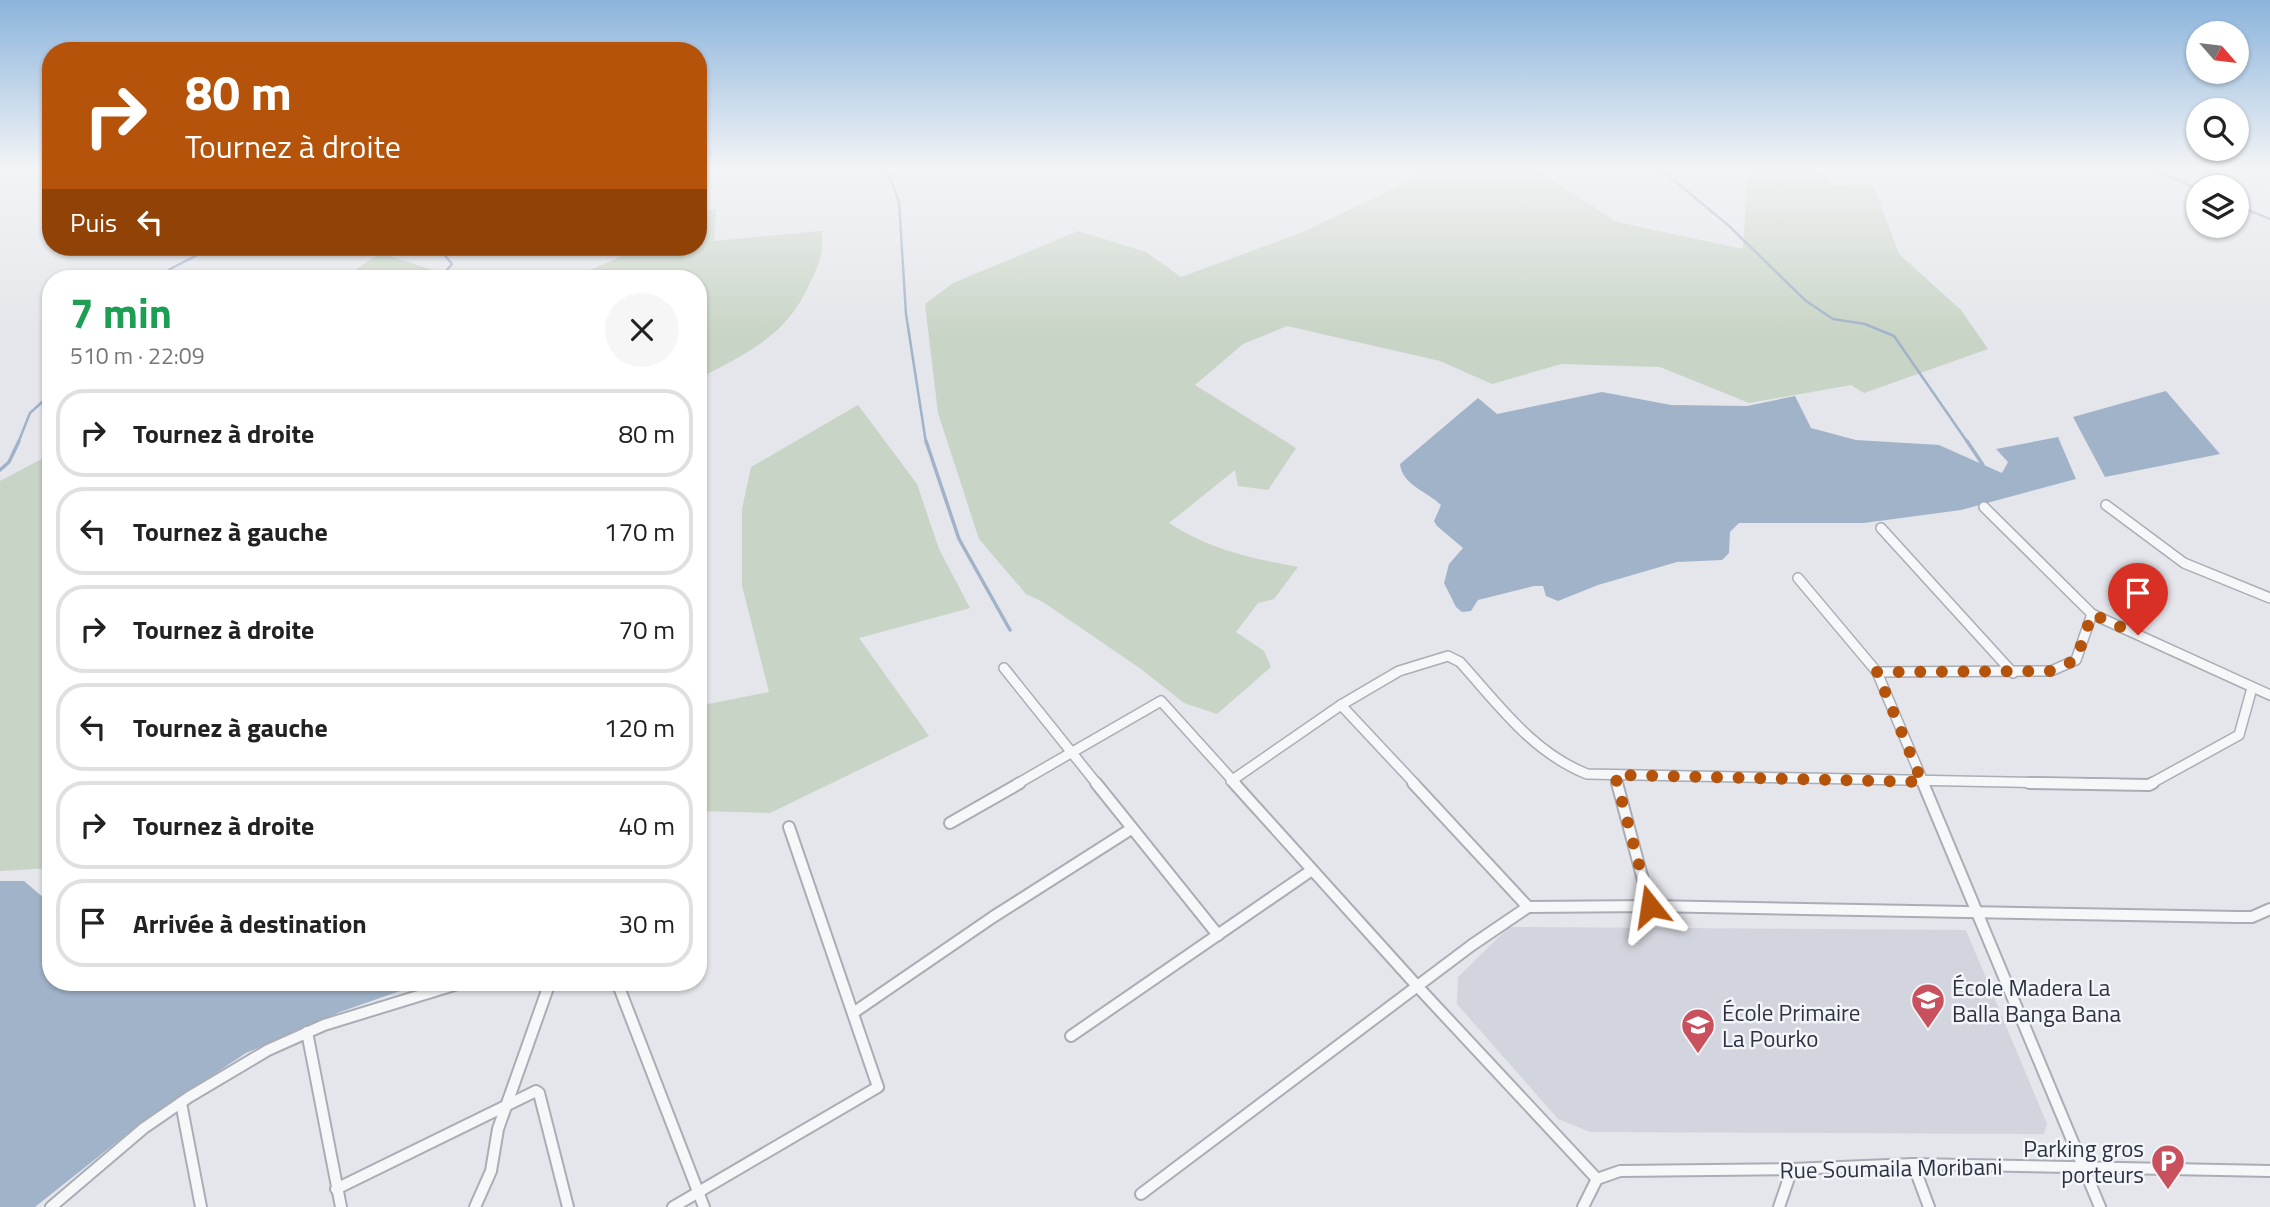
<!DOCTYPE html>
<html lang="fr">
<meta charset="utf-8">
<style>
:root{--surface:#fff;--page:#f6f6f6;--text:#222;--muted:#767676;--line:#e0e0e0}
body{margin:0;font-family:"Titillium Web",sans-serif;background:var(--page);color:var(--text);height:100vh;display:flex;flex-direction:column;font-size:26px;white-space:nowrap}
*{box-sizing:border-box;margin:0}
p{font-size:23px;color:var(--muted)}
.icon{flex:none;width:38px;height:38px;fill:none;stroke:currentColor;stroke-width:2;stroke-linecap:round;stroke-linejoin:round}
.map{position:relative;flex:1;overflow:hidden}
.drawer{position:absolute;left:42px;top:270px;width:665px;height:721px;display:flex;flex-direction:column;background:var(--surface);border-radius:28px;box-shadow:0 2px 5px #0004}
.drawer>*{flex:none}
.hud{position:absolute;left:42px;top:42px;width:665px;height:214px;border-radius:28px;box-shadow:0 2px 5px #0004;background:#b45309;color:#fff;overflow:hidden}
.needle{width:46px;rotate:118deg}
.fabs{position:absolute;left:2186px;top:21px;display:grid;gap:14px}
.fabs a{display:grid;place-items:center;width:63px;height:63px;border-radius:50%;background:var(--surface);box-shadow:0 2px 5px #0004;font-size:35px}
.pin{position:absolute;display:grid;place-items:center;width:60px;height:60px;color:#fff;margin:-72px -30px;border-radius:50% 50% 50% 0;rotate:-45deg;box-shadow:0 0 7px #0007}
.pin .icon{rotate:45deg}
.me{position:absolute;width:77px;margin:-38px;rotate:345deg;stroke-linejoin:round;filter:drop-shadow(0 0 5px #0008)}
.turn{display:flex;align-items:center;gap:24px;height:147px;padding:0 28px;font-size:32px}
.turn .icon{width:91px;height:91px;stroke-width:2.5}
.turn b{display:block;font-size:49px;line-height:60px}
.then{display:flex;align-items:center;height:66px;padding:0 28px;background:#0003;gap:14px;font-size:26px}
.round{display:grid;place-items:center;flex:none;width:74px;height:74px;border-radius:37px;background:var(--page)}
.overview{display:flex;align-items:center;justify-content:space-between;height:119px;padding:0 28px}
h1{font-size:42px;font-weight:700;line-height:52px;color:#1e9e55}
ul{padding:0;list-style:none}
li{display:flex;align-items:center;gap:21px;height:88px;margin:0 14px 10px;padding:0 14px;border:4px solid var(--line);border-radius:28px}
li div{flex:1}
li b{display:block;font-size:26px}
li em{font-style:normal}
.map>svg:first-child{display:block}
.built{fill:#d2d5dd}
.green{fill:#c8d4c5}
.water{fill:#a1b3c9}
.lines{fill:none;stroke-linecap:round;stroke-linejoin:round}
.stream-far1{stroke:#a1b3c9;stroke-width:2.5}
.stream{stroke:#a1b3c9;stroke-width:3.5}
.street-far1-casing{stroke:#a9adb5;stroke-width:12}
.street-casing{stroke:#a9adb5;stroke-width:14}
.street-far1{stroke:#f6f7f9;stroke-width:9}
.street{stroke:#f6f7f9;stroke-width:10}
.route{stroke:#b45309;stroke-width:12;stroke-dasharray:0 21.6}
.labels{text-anchor:middle;dominant-baseline:central;stroke-width:5;stroke-linejoin:round;paint-order:stroke}
.near-poi-label{font-size:23px;fill:#2c3343;stroke:#f3f5f8;text-anchor:start}
.near-street-label{font-size:23px;fill:#2c3343;stroke:#f3f5f8}
</style>
<div class="map">
<svg width="2270" height="1207" viewBox="0 0 2270 1207">
<rect width="100%" height="100%" fill="#e4e6eb"/>
<path class="built" d="M1509 927 1966 930 2047 1124 2044 1134 1590 1132 1558 1119 1457 1004 1458 977Z"/>
<g class="green">
<path d="M1438 167H1532L1617 222 1743 249 1748 167H1813L1833 185 1873 184 1899 254 1961 310 1988 349 1864 393 1851 385 1749 403 1660 367 1561 364 1492 384 1440 361 1287 326 1243 344 1195 385 1296 448 1268 490 1238 486 1235 470 1169 523C1211 550 1250 558 1298 567L1274 599 1258 603 1236 632 1264 651 1271 667 1217 714 1184 703 1141 669 1043 602 1026 594 979 539 938 413 925 304 953 283 1078 231 1146 252 1181 277 1303 232Z"/>
<path d="M716 209 714 241 822 231C823 255 820 262 810 283 787 336 747 353 698 379V278H579V275L631 252 632 247H698V213Z"/>
<path d="M381 253 457 278H349L347 275Z"/>
<path d="M858 405 917 484 939 549 970 608 859 638 929 736 770 813 698 811V706L769 692 742 586V509L751 467Z"/>
<path d="M51 454V868L0 871V481Z"/>
</g>
<g class="water">
<path d="M2166 391 2220 454 2105 477 2073 417Z"/>
<path d="M1602 392 1671 405 1747 406 1795 396 1811 428 1856 440 1939 445 2002 473 2008 462 1996 449 2058 437 2076 479 1961 510 1864 523H1739L1730 532 1729 553 1722 560 1677 562 1598 585 1558 601 1546 596 1543 586H1534L1478 600 1471 611 1462 612 1456 607 1444 583 1449 564 1463 548 1437 526 1434 521 1441 505C1428 492 1402 485 1400 464L1478 398 1497 414Z"/>
<path d="M0 881H24L51 904V982H92L161 990 220 982H426L340 1012 246 1053 142 1122 35 1207H0Z"/>
</g>
<g class="lines">
<g class="stream-far1">
<path d="M886 167 899 202 906 314 926 443"/>
<path d="M1658 167 1728 225 1806 301 1833 319 1865 324 1894 336 1968 443"/>
<path d="M2149 167 2198 189"/>
<path d="M2236 205 2270 219"/>
<path d="M438 247 452 264 440 278"/>
<path d="M162 278 170 269 213 247"/>
<path d="M18 443 30 413 51 394"/>
</g>
<g class="stream">
<path d="M926 441 959 539 1010 630"/>
<path d="M1967 441 1983 465"/>
<path d="M0 470 9 462 19 441"/>
</g>
<g class="street-far1-casing">
<g id="street-far1">
<path d="M2106 505 2184 563 2270 598"/>
<path d="M1984 507 2092 614 2270 695"/>
<path d="M1881 528 2013 673"/>
<path d="M1798 578 1877 672 1924 784"/>
<path d="M1004 668 1097 784"/>
<path d="M1877 672 2051 671 2076 660 2092 614"/>
<path d="M1341 705 1399 671 1448 656 1460 662C1499 705 1532 752 1587 774L2118 784"/>
<path d="M1615 775 1618 784"/>
<path d="M1231 781 1341 705 1415 784"/>
<path d="M1017 784 1161 701 1236 784"/>
<path d="M2150 784 2239 735 2252 688"/>
</g>
</g>
<g class="street-casing">
<g id="street">
<path d="M1096 783 1218 935"/>
<path d="M1234 783 1418 987 1597 1179"/>
<path d="M1413 783 1528 907"/>
<path d="M1617 783 1650 906"/>
<path d="M1923 783 2100 1207"/>
<path d="M2029 783 2149 785 2153 783"/>
<path d="M950 823 1020 783"/>
<path d="M617 982 704 1207"/>
<path d="M853 1013 993 917 1131 829"/>
<path d="M307 1032 341 1207"/>
<path d="M1071 1036 1312 870"/>
<path d="M181 1103 201 1207"/>
<path d="M1913 1164 1929 1207"/>
<path d="M1597 1179 1620 1171 1792 1169 1913 1164 2270 1171"/>
<path d="M336 1189 536 1091 539 1093 568 1207"/>
<path d="M1141 1194 1472 945 1528 907 1650 906 2237 917H2252L2270 909"/>
<path d="M51 1207 144 1128 189 1097 268 1050 324 1025 464 982"/>
<path d="M475 1207 491 1171 498 1129 550 982"/>
<path d="M673 1207 878 1087 789 827"/>
<path d="M1583 1207 1597 1179"/>
<path d="M1779 1207 1792 1169"/>
</g>
</g>
<use href="#street-far1" class="street-far1"/>
<use href="#street" class="street"/>
</g>
<linearGradient id="sky" x2="0" y2="1"><stop stop-color="#8bb4dc"/><stop offset="0.5" stop-color="#f3f4f6"/><stop offset="1" stop-color="#f3f4f6" stop-opacity="0"/></linearGradient>
<rect width="2270" height="336" fill="url(#sky)"/>
<g class="lines">
<path class="route" d="M1650 906 1615 775 1922 782 1877 672 2051 671 2076 660 2092 614 2138 635"/>
</g>
<defs>
<g id="school-pin" transform="scale(1.75)"><path d="M0 17L-7.5 6A9.5 9.5 0 1 1 7.5 6Z" fill="#c9505d" stroke="#f3f5f8"/><path d="M0-5L7-2L0 1L-7-2ZM-4 1L0 2.5L4 1V4Q0 6-4 4Z" fill="#fff"/></g>
<g id="parking-pin" transform="scale(1.75)"><path d="M0 17L-7.5 6A9.5 9.5 0 1 1 7.5 6Z" fill="#c9505d" stroke="#f3f5f8"/><path d="M-3.5-5.5H1a3.5 3.5 0 0 1 0 7H-1V5.5H-3.5ZM-1-3.4V-.6H.8a1.4 1.4 0 0 0 0-2.8Z" fill="#fff"/></g>
</defs>
<g fill-rule="evenodd">
<use href="#school-pin" x="1928" y="1000"/>
<use href="#school-pin" x="1698" y="1025"/>
<use href="#parking-pin" x="2168" y="1161"/>
</g>
<g class="labels">
<g class="near-poi-label">
<text x="1952" y="987">École Madera La<tspan x="1952" dy="26">Balla Banga Bana</tspan></text>
<text x="1722" y="1012">École Primaire<tspan x="1722" dy="26">La Pourko</tspan></text>
<text x="2144" y="1148" text-anchor="end">Parking gros<tspan x="2144" dy="26">porteurs</tspan></text>
</g>
<g class="near-street-label">
<text transform="translate(1891 1168) rotate(-1)">Rue Soumaila Moribani</text>
</g>
</g>
</svg>
<div class="fabs">
<a><svg class="needle" viewBox="-14 -14 28 28"><path d="M0-13l5 13h-10z" fill="#e53935"/><path d="M0 13l5-13h-10z" fill="#767676"/></svg></a>
<a><svg class="icon" aria-label="search" viewBox="0 0 24 24"><circle cx="10" cy="10" r="6"/><path d="M15 15l6 6"/></svg></a>
<a><svg class="icon" aria-label="layers" viewBox="0 0 24 24"><path d="M12 4l9 5-9 5-9-5zM3 14l9 5 9-5"/></svg></a>
</div>
<div class="pin" style="left:2138px;top:635px;background:#d93025"><svg class="icon" aria-label="arrive" viewBox="0 0 24 24"><path d="M6 21V4h12l-3 4 3 4H6"/></svg></div>
<svg class="me" style="left:1650px;top:906px" viewBox="-20 -20 40 40"><path d="M0-17L14 15 0 8-14 15z" fill="#b45309" stroke="#fff" stroke-width="4"/></svg>
<div class="hud">
<div class="turn"><svg class="icon" aria-label="right" viewBox="0 0 24 24"><path d="M7 20v-9h11M14 6l5 5-5 5"/></svg><div><b>80 m</b>Tournez à droite</div></div>
<div class="then">Puis<svg class="icon" aria-label="left" viewBox="0 0 24 24"><path d="M17 20v-9H6M10 6l-5 5 5 5"/></svg></div>
</div>
<section class="drawer">
<div class="overview"><div><h1>7 min</h1><p>510 m · 22:09</p></div><a class="round"><svg class="icon" aria-label="close" viewBox="0 0 24 24"><path d="M6 6l12 12M18 6L6 18"/></svg></a></div>
<ul>
<li><svg class="icon" aria-label="right" viewBox="0 0 24 24"><path d="M7 20v-9h11M14 6l5 5-5 5"/></svg><div><b>Tournez à droite</b></div><em>80 m</em></li>
<li><svg class="icon" aria-label="left" viewBox="0 0 24 24"><path d="M17 20v-9H6M10 6l-5 5 5 5"/></svg><div><b>Tournez à gauche</b></div><em>170 m</em></li>
<li><svg class="icon" aria-label="right" viewBox="0 0 24 24"><path d="M7 20v-9h11M14 6l5 5-5 5"/></svg><div><b>Tournez à droite</b></div><em>70 m</em></li>
<li><svg class="icon" aria-label="left" viewBox="0 0 24 24"><path d="M17 20v-9H6M10 6l-5 5 5 5"/></svg><div><b>Tournez à gauche</b></div><em>120 m</em></li>
<li><svg class="icon" aria-label="right" viewBox="0 0 24 24"><path d="M7 20v-9h11M14 6l5 5-5 5"/></svg><div><b>Tournez à droite</b></div><em>40 m</em></li>
<li><svg class="icon" aria-label="arrive" viewBox="0 0 24 24"><path d="M6 21V4h12l-3 4 3 4H6"/></svg><div><b>Arrivée à destination</b></div><em>30 m</em></li>
</ul>
</section>
</div>
